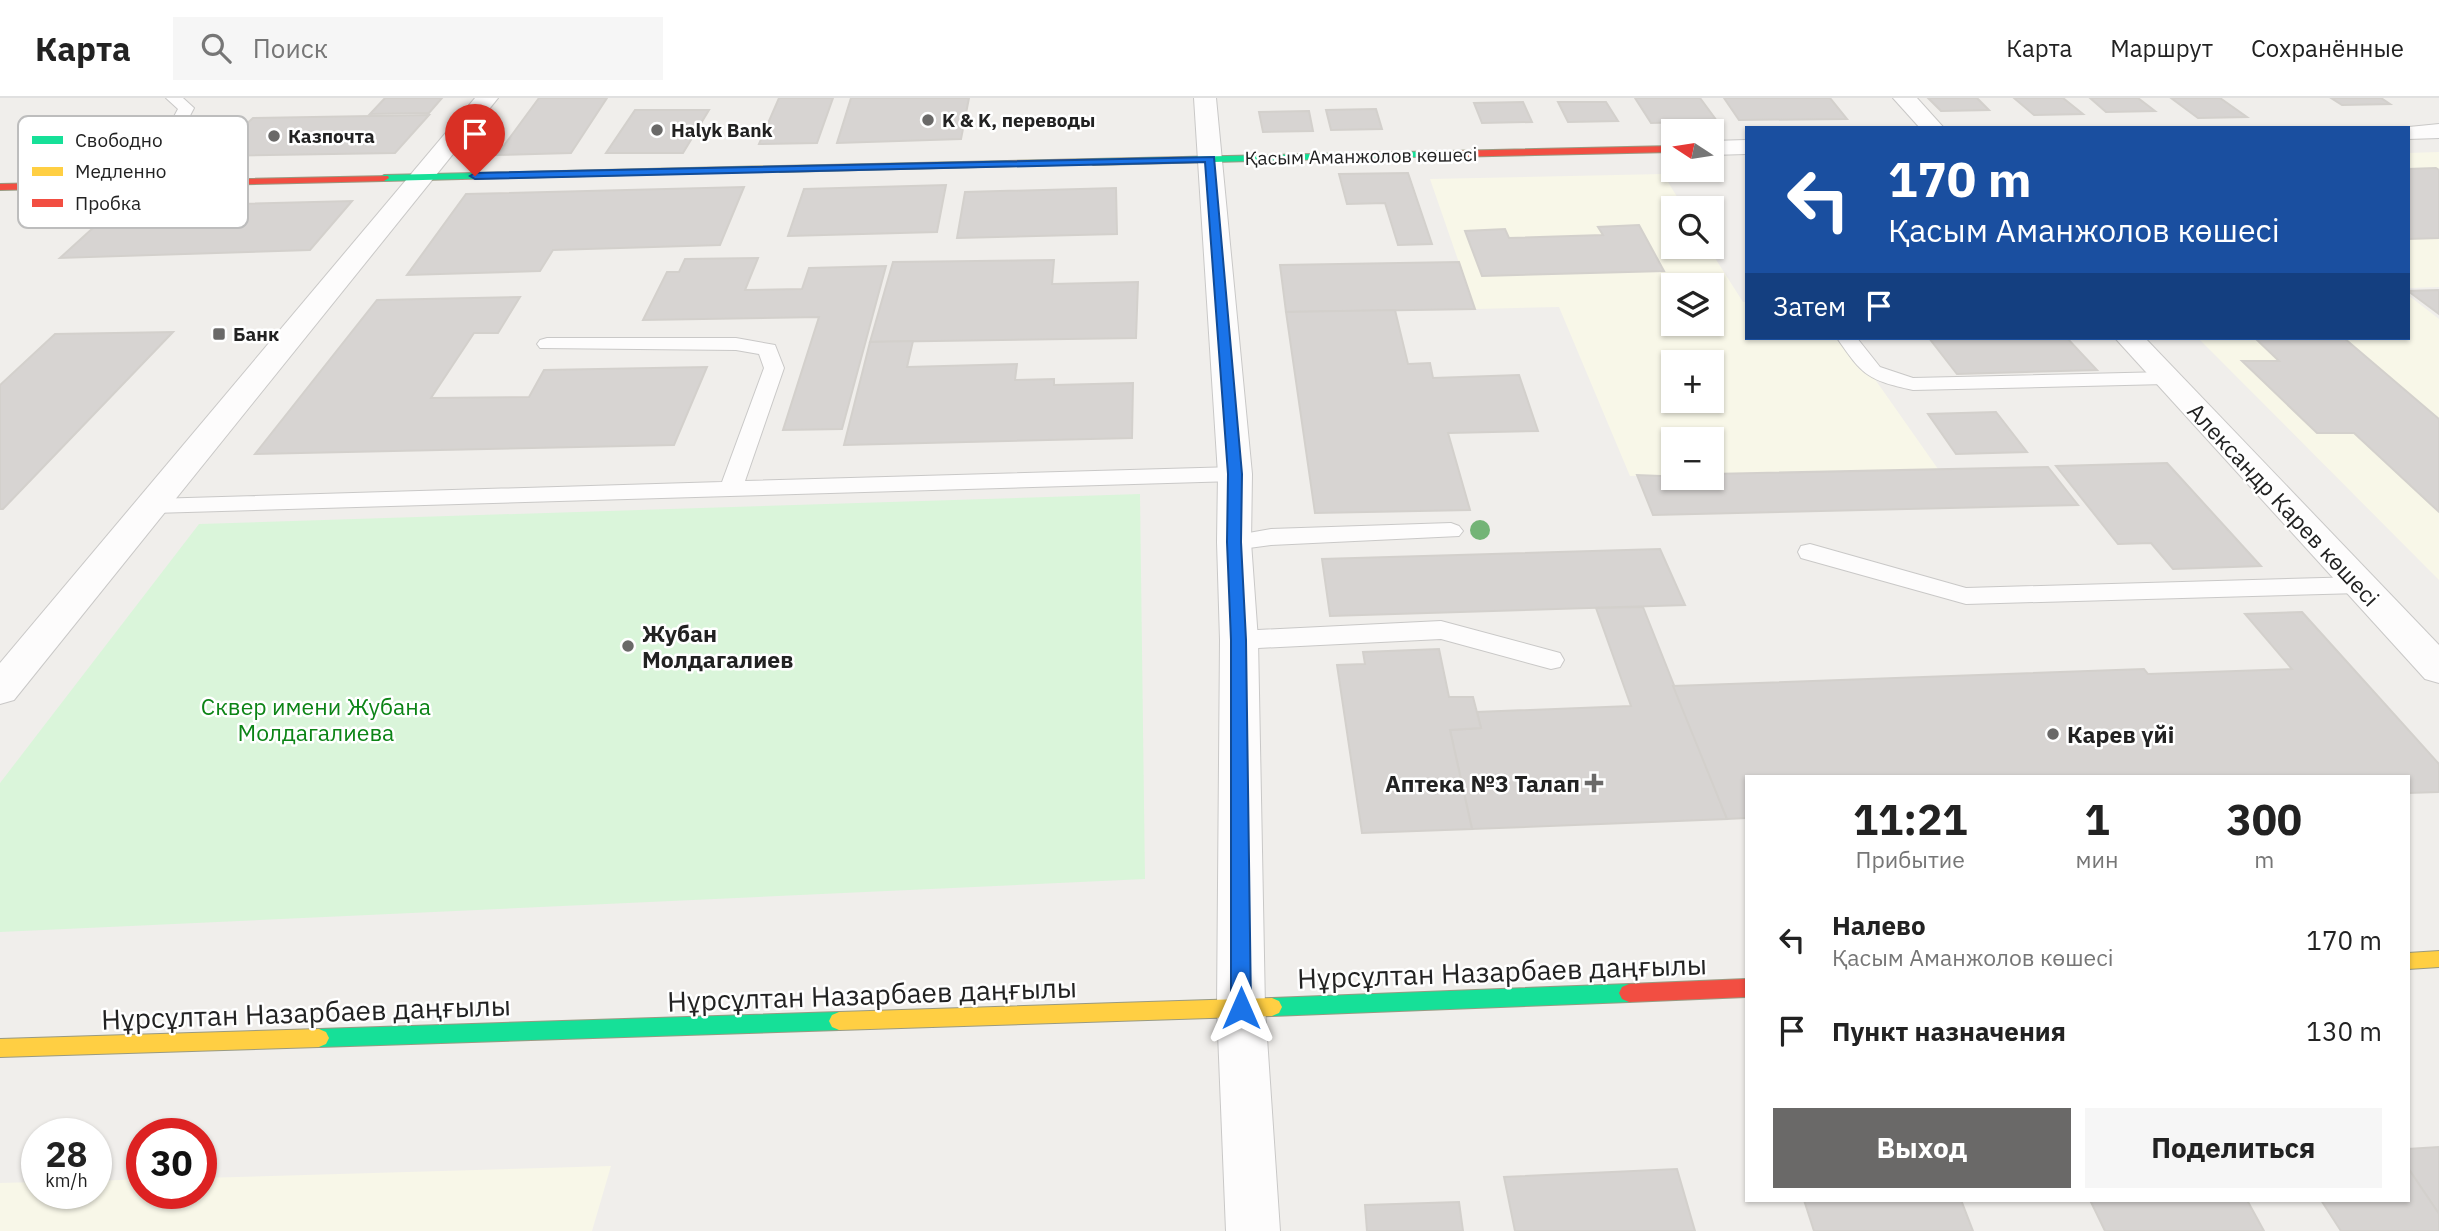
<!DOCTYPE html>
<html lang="ru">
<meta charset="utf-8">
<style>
:root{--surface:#fff;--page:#f6f6f6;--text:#222;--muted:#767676;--line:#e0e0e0;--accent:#6a6968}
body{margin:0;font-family:"IBM Plex Sans",sans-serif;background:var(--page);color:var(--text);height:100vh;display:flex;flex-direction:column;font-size:26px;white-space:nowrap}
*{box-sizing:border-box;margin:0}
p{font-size:23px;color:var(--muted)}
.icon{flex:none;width:38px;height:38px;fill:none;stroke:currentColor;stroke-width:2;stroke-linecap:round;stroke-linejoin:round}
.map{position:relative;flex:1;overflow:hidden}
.sheet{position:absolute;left:1745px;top:677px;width:665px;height:427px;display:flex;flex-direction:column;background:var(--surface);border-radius:0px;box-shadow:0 2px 5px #0004}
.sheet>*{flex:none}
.top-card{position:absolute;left:1745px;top:28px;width:665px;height:214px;border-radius:0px;box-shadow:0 2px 5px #0004;background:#1a4fa0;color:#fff;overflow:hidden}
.needle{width:46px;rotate:282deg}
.controls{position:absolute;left:1661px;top:21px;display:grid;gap:14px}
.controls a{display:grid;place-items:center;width:63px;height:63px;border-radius:0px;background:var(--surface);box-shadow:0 2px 5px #0004;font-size:35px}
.speed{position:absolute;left:21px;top:1020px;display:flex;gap:14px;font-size:35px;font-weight:700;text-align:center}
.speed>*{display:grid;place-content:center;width:91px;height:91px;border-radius:50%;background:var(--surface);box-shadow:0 2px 5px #0004;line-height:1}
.speed small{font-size:18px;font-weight:400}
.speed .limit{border:10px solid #d22;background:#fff;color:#111}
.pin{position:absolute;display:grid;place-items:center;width:60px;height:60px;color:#fff;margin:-72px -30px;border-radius:50% 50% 50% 0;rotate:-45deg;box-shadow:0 0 7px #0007}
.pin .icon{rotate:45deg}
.me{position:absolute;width:77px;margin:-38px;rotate:0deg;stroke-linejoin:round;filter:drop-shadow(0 0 5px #0008)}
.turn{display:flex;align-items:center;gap:24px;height:147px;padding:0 28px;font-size:32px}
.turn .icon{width:91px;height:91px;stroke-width:2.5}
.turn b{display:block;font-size:49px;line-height:60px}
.then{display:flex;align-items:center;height:66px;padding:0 28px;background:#0003;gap:14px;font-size:26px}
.eta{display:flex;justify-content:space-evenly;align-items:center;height:119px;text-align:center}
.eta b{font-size:42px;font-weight:700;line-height:49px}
.cta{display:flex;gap:14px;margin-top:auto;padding:14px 28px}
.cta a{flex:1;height:80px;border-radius:0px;background:var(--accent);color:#fff;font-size:28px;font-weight:700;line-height:80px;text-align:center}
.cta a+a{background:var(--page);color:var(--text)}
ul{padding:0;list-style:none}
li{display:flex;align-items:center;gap:21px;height:91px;padding:0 28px}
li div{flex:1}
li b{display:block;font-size:26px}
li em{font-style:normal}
header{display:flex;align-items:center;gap:42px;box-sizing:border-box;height:98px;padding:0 35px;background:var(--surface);border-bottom:2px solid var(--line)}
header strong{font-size:33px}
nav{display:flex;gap:38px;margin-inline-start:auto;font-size:24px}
.search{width:490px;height:63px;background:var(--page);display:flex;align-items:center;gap:18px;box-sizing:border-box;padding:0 24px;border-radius:0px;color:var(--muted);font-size:26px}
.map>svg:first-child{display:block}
.education{fill:#f8f7e8;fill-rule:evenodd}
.park{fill:#daf5da}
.building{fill:#d7d4d2;stroke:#d3d0cc;stroke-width:2}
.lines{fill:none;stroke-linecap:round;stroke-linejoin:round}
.lane-casing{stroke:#c9c8c7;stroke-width:2}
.street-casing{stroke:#c9c8c7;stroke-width:2}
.fast-casing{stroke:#999a82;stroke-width:2}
.slow-casing{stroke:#999a82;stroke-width:2}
.jam-casing{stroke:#999a82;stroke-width:2}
.lane{fill:#fdfcfc;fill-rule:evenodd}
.street{fill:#fdfcfc;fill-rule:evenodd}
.fast{fill:#16e098;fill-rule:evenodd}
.slow{fill:#ffcf43;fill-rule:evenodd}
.jam{fill:#f24e42;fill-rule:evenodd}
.tree{fill:#73b476}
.route{fill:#1a73e8;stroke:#114b97;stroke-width:2}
.poi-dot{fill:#6a6968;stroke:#fff;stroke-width:2.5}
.labels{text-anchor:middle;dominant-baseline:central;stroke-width:5;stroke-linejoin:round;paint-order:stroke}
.far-poi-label{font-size:19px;font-weight:bold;fill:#222;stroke:#fff;text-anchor:start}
.far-street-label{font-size:19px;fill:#222;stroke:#fff}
.street-label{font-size:23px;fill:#222;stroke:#fff}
.poi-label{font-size:23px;font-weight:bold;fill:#222;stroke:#fff;text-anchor:start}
.park-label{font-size:23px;fill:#0c8416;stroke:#fff}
.near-street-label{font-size:28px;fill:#222;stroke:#fff}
.key{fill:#fff;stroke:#bdbdbd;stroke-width:2}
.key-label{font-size:19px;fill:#222}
</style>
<header>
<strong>Карта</strong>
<div class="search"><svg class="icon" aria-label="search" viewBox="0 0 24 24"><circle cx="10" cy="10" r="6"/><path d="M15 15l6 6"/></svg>Поиск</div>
<nav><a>Карта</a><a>Маршрут</a><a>Сохранённые</a></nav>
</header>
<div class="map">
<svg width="2439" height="1133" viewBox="0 0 2439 1133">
<rect width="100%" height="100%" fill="#f0eeeb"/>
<g class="education">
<path d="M2439 54V189L2408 190V55Z"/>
<path d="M1663 76 1684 110H1673V149H1708L1743 204H1746V240H1846L1938 371 1712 376V341H1673V377L1630 378 1559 209 1475 211 1430 81ZM1673 187H1712V226H1673ZM1673 264H1712V303H1673Z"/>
<path d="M2408 197 2439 221V482L2198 240H2408Z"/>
<path d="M611 1068 592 1133H0V1085L37 1084V1096H96V1083L142 1081V1096H201V1080Z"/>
</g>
<path class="park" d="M1140 396 1145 781 0 834V685L199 426Z"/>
<g class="building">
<path d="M385 0H442L429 15 370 16Z"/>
<path d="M539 0H607L571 55 497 57Z"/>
<path d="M779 0H833L817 45 759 46Z"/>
<path d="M851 0H969L961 41 837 45Z"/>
<path d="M1635 0H1700L1717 23 1651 25Z"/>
<path d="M1724 0H1830L1847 21 1739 22Z"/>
<path d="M1928 0H1977L1989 12 1941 13Z"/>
<path d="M2014 0H2063L2083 16 2034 17Z"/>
<path d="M2090 0H2138L2155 13 2106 14Z"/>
<path d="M2171 0H2220L2247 19 2198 20Z"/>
<path d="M2331 0H2381L2390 6 2342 7Z"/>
<path d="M1523 4 1532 24 1482 25 1474 5Z"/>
<path d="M1558 4H1606L1618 23 1568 24Z"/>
<path d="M1376 11 1382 31 1331 32 1326 12Z"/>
<path d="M635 12H709L683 55H606Z"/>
<path d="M1309 13 1313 33 1263 34 1259 14Z"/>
<path d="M429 17 395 55 211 58 253 20Z"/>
<path d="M2436 70 2439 72V140L2408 141V71Z"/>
<path d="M1408 75 1432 146 1398 147 1385 105 1347 106 1339 76Z"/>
<path d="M946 87 937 134 788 138 804 91Z"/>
<path d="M744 89 720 147 553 152 540 173 407 177 466 96Z"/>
<path d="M1116 90 1117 136 957 140 965 94Z"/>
<path d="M352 103 310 152 60 160 116 109Z"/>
<path d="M1639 127 1664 173 1482 178 1465 133 1505 131 1509 140 1603 137 1598 129Z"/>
<path d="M758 160 745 192 802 191 809 170 886 168 842 331 783 332 819 219 643 222 667 174H679L685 161Z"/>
<path d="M1054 162 1052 186 1138 184 1136 240 870 244 893 164Z"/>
<path d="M1459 164 1475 211 1286 214 1280 167Z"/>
<path d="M2439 192V216L2408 193Z"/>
<path d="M520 199 498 235H474L431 300 529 299 544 272 707 269 674 347 255 356 377 202Z"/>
<path d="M1395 212 1408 266 1430 265 1433 280 1519 277 1538 333 1448 335 1470 412 1315 415 1286 214Z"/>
<path d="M173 234 3 411H0V287L55 236Z"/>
<path d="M1929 240H2067L2097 272 1957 276Z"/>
<path d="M2255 240H2344L2439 321V414L2354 335H2317L2242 263H2279Z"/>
<path d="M913 243 907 269 1017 266 1015 282 1054 281V287L1133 285 1132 340 844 347 870 244Z"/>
<path d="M1996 314 2027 354 1956 356 1928 316Z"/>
<path d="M2167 365 2261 468 2173 471 2151 445 2118 446 2056 368Z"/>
<path d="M2048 369 2078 407 1653 417 1637 377 1712 380V376Z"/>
<path d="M1660 451 1685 507 1330 518 1322 461Z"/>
<path d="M1643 509 1727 721 1472 731 1450 632 1481 630 1477 614 1631 608 1596 510Z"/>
<path d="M2302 514 2439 666V694L2408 695V679H1746V720L1727 721 1673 588 2144 571 2148 576 2292 571 2245 516Z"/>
<path d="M1439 551 1449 599H1473L1481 630 1450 632 1472 731 1362 735 1337 567 1365 566 1363 554Z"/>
<path d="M2439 1049V1116L2408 1070V1051Z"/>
<path d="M2408 1070 2439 1116V1133H2341L2321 1102H2408Z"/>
<path d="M1677 1071 1695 1133H1515L1504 1079Z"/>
<path d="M1804 1102H1961L1973 1133H1814Z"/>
<path d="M2090 1102H2247L2264 1133H2105Z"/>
<path d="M1459 1104 1463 1133H1367L1365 1107Z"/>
</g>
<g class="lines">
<g class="lane-casing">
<g id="lane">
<path d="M166 0H183L194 10 183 31 114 91H102L100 87 102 83 170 26 178 11Z"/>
<path d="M547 240H736L775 247 784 270 745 383 1235 369 1243 371 1246 376 1243 381 1235 383 153 415 145 413 141 408 145 403 153 401 722 384 764 270 759 256 736 252 540 250 537 246 540 242Z"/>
<path d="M1837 240H1857L1880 269 1913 280 2166 274 2173 276 2176 280 2173 284 2166 286 1913 292C1868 282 1863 278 1837 240Z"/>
<path d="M1451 425 1459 428 1463 433 1459 438 1271 447 1234 452 1226 449 1222 444 1226 439 1271 431Z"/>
<path d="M1810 446 1966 490 2360 479 2369 481 2372 487 2369 493 2360 495 1966 506 1801 460 1798 454 1801 448Z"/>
<path d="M1441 523 1560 555 1564 562 1560 569 1551 571 1441 541 1239 551 1230 548 1226 542 1230 536 1239 533Z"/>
</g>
</g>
<g class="street-casing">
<g id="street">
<path d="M475 0H498L14 602 0 606V565Z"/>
<path d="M1194 0H1216L1252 376 1251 444 1258 542 1265 910 1280 1133H1226L1217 910 1220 542 1217 444 1218 376Z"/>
<path d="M1893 0H1917L1944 30H1920Z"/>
<path d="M2439 26V40L2408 41V30H2399Z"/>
<path d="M1746 42V56L1712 57V43Z"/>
<path d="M2115 240H2145L2439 547V585L2425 581Z"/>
</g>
</g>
<g class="fast-casing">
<g id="fast">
<path d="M1448 53 1453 56 1451 58 1093 67 1088 64 1093 61Z"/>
<path d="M780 68 784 69V73L384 83 379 80 384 77Z"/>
<path d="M1629 886 1636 889 1639 895 1636 901 1629 904 1272 918 1265 915 1262 909 1265 903 1272 900Z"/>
<path d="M839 914 846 917 849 923 846 929 839 932 319 949 312 946 309 940 312 934 319 931Z"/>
</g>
</g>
<g class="slow-casing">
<g id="slow">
<path d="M2439 853V869L2408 871V855Z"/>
<path d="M1272 900 1279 903 1282 909 1279 915 1272 918 839 932 832 929 829 923 832 917 839 914Z"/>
<path d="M319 931 326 934 329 940 326 946 319 949 0 959V941Z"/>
</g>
</g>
<g class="jam-casing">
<g id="jam">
<path d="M1673 48V54L1448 59 1443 56 1448 53Z"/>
<path d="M1093 61 1096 62V66L780 74 775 71 780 68Z"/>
<path d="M388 78 389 80 384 83 0 92V86Z"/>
<path d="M1746 881V899L1629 904 1622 901 1619 895 1622 889 1629 886Z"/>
</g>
</g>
<use href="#lane" class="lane"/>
<use href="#street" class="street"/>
<use href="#fast" class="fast"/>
<use href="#slow" class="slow"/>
<use href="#jam" class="jam"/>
</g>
<circle class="tree" cx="1480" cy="432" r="10"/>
<path class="route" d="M1214 59 1242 376 1241 444 1246 542 1251 910 1248 916 1241 919 1234 916 1231 910V542L1227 444 1228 376 1205 64 475 81 470 78 475 75Z"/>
<g class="poi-dot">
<circle cx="928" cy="22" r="7"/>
<circle cx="657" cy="32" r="7"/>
<circle cx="274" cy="38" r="7"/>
<rect x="212" y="229" width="14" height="14" rx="3.5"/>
<circle cx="628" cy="548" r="7"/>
<circle cx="2053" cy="636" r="7"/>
<path d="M1590.5 674.5h7v7h7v7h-7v7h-7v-7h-7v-7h7z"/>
</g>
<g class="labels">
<g class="far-poi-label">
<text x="942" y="22">K &amp; K, переводы</text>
<text x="671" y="32">Halyk Bank</text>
<text x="288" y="38">Казпочта</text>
<text x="233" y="236">Банк</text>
</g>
<g class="far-street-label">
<text transform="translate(1361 58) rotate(-1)">Қасым Аманжолов көшесі</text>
</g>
<g class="street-label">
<text transform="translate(2284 406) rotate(47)">Александр Карев көшесі</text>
</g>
<g class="poi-label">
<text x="642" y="535">Жубан<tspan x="642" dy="26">Молдагалиев</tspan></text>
<text x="2067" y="636">Карев үйі</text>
<text x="1580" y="685" text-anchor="end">Аптека №3 Талап</text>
</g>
<g class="park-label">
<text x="316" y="608">Сквер имени Жубана<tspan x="316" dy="26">Молдагалиева</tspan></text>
</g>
<g class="near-street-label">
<text transform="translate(1502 873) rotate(-2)">Нұрсұлтан Назарбаев даңғылы</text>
<text transform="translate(872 896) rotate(-2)">Нұрсұлтан Назарбаев даңғылы</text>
<text transform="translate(306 914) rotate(-2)">Нұрсұлтан Назарбаев даңғылы</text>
</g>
</g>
<rect x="18" y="18" width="230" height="112" rx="10" class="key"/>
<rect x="32" y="38" width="31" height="8" fill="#16e098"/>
<rect x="32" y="69" width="31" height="9" fill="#ffcf43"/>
<rect x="32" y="101" width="31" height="8" fill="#f24e42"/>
<g class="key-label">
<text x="75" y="49">Свободно</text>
<text x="75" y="80">Медленно</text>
<text x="75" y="112">Пробка</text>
</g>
</svg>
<div class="controls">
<a><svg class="needle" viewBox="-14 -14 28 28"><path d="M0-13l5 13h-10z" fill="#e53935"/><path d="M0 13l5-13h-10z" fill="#767676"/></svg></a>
<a><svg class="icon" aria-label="search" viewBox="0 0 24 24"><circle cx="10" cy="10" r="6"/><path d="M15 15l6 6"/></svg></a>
<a><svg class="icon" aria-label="layers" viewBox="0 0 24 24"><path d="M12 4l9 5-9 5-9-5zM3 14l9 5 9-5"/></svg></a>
<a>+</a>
<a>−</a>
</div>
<div class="speed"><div>28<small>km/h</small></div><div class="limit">30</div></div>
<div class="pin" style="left:475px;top:78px;background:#d93025"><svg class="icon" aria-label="arrive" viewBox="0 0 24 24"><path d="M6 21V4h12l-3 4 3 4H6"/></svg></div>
<svg class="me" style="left:1241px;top:910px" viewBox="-20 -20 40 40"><path d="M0-17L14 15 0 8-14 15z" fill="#1a73e8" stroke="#fff" stroke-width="4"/></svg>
<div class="top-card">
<div class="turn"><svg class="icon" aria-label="left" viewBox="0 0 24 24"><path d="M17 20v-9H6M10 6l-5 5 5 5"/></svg><div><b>170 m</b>Қасым Аманжолов көшесі</div></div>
<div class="then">Затем<svg class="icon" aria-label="arrive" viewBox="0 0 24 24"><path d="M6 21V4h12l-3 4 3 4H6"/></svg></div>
</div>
<section class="sheet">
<div class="eta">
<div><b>11:21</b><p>Прибытие</p></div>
<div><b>1</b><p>мин</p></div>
<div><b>300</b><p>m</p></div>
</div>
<ul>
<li><svg class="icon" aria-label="left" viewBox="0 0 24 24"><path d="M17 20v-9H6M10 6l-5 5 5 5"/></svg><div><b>Налево</b><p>Қасым Аманжолов көшесі</p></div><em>170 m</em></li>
<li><svg class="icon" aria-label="arrive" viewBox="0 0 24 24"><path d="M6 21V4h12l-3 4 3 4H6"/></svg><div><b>Пункт назначения</b></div><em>130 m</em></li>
</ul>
<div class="cta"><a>Выход</a><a>Поделиться</a></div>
</section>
</div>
